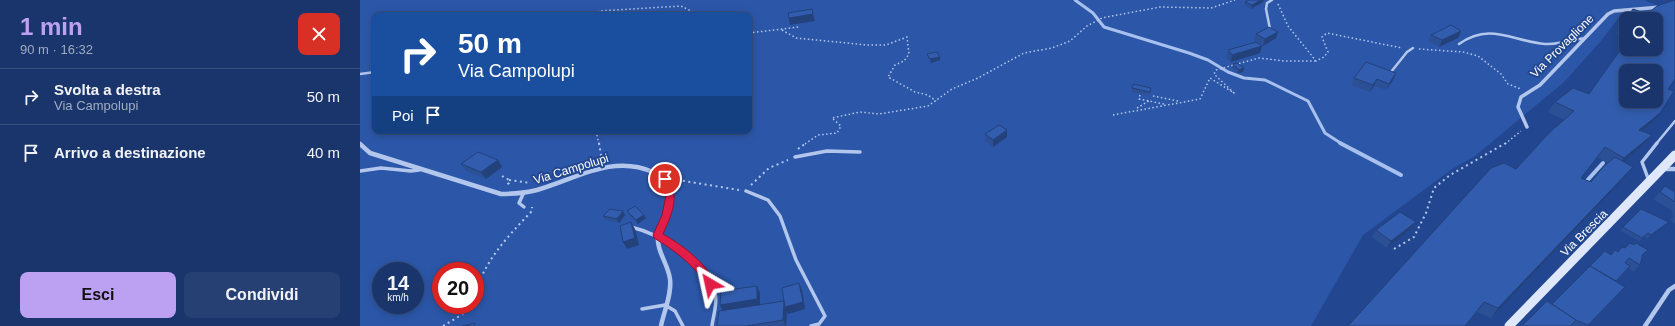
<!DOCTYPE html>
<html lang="it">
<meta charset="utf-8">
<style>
:root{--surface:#1a356c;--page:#274074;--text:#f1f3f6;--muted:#9fabc2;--line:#38507f;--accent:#bca0f2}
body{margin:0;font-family:Arial,sans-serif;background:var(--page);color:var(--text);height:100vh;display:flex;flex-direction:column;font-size:15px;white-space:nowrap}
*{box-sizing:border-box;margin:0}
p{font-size:13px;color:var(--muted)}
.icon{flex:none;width:22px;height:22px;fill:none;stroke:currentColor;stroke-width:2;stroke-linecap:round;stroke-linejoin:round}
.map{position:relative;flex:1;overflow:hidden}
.drawer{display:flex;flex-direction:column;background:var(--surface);width:360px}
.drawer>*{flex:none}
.banner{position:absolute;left:12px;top:12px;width:380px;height:122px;border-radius:8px;box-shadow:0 2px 10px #0003,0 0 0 1px var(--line);background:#1a4fa0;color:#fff;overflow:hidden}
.fabs{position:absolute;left:1259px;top:12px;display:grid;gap:8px}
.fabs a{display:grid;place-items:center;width:44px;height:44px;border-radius:8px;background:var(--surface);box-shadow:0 2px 10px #0003,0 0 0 1px var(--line);font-size:20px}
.speed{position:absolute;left:12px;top:262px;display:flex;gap:8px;font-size:20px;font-weight:700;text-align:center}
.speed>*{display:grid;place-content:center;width:52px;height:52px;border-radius:50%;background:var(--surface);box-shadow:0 2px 10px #0003,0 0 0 1px var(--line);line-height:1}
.speed small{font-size:10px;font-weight:400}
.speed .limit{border:6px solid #d22;background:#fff;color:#111}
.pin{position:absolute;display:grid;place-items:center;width:34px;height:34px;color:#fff;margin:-17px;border:2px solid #fff;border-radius:50%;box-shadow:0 1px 4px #0007}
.me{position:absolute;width:44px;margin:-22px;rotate:324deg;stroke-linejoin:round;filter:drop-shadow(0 0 3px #0008)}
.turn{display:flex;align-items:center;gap:14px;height:84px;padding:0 20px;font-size:18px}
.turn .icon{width:52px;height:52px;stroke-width:2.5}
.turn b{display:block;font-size:28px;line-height:34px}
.then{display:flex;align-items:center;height:38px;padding:0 20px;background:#0003;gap:8px;font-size:15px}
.round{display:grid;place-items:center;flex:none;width:42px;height:42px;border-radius:8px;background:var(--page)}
.summary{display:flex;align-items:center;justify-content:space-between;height:68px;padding:0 20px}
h1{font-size:24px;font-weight:700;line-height:30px;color:var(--accent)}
.primary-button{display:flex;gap:8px;margin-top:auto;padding:8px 20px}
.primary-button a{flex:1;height:46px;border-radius:8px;background:var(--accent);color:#111;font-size:16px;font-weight:700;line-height:46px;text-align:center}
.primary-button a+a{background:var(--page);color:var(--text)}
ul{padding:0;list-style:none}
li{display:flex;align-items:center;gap:12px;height:56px;padding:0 20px;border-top:1px solid var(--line)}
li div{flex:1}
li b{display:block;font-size:15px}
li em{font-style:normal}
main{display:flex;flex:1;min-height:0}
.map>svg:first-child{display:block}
.green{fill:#2c57a9;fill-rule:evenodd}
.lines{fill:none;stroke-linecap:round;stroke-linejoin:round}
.stream-far1{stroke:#a7c0ee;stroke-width:3}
.stream{stroke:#a7c0ee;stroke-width:4}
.path-far1{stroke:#b3c7ed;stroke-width:1.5;stroke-dasharray:1.5 2.5;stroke-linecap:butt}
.path{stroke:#b3c7ed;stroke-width:2;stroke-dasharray:2 3.5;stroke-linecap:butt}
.lane-far1{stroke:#b3c7ed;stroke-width:2.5}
.lane{stroke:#b3c7ed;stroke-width:3.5}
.street-far1{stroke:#b3c7ed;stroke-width:3.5}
.street{stroke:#b3c7ed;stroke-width:4.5}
.secondary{stroke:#dfe8fa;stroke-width:9}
.wall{fill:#2b5096;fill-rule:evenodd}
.shaded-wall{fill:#23417a}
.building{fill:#325dae;stroke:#23417a;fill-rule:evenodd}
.route{fill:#e11d48;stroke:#92132f}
.labels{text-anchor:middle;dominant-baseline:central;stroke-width:4;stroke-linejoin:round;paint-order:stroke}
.street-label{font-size:12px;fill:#fff;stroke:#224790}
</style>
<main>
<section class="drawer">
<div class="summary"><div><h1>1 min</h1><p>90 m · 16:32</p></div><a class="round" style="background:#d93025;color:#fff"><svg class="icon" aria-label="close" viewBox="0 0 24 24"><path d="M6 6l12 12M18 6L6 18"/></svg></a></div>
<ul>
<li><svg class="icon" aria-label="right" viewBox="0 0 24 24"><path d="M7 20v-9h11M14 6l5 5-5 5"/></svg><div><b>Svolta a destra</b><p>Via Campolupi</p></div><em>50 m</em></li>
<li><svg class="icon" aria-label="arrive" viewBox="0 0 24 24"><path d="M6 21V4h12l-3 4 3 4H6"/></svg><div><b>Arrivo a destinazione</b></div><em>40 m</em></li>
</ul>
<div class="primary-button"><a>Esci</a><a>Condividi</a></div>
</section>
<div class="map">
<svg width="1315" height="326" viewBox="0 0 1315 326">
<rect width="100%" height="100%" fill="#224790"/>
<path class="green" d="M0 0H1284L1296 5 1313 7 1268 19 1260 16 1240 42 1204 82 1115 156 1092 169 1003 235 951 326H0ZM15 15H389V131H15ZM21 271H55V305H21ZM81 271H115V305H81Z"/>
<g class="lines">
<path class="stream-far1" d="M715 0 733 13 744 27 829 53 848 60 868 72 884 78 905 80 948 101 965 133 982 144"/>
<g class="stream">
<path d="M980 143 1041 175"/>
<path d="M1224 184 1243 163"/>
</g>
<g class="path-far1">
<path d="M918 4 928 26 956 61 964 57 968 52 962 37 967 33 1042 48"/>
<path d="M235 15 239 11 321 6 339 15"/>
<path d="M422 30 436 38 507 45H526L547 37 549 54 544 61 535 65 528 77 555 92 568 95 576 101"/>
<path d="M389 33 439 27"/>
<path d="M1059 49 1103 52 1118 56 1141 74 1148 84 1161 89"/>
<path d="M780 95 779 99 804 104"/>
<path d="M793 96 818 101"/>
<path d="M777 108 789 101"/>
<path d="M753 115 840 99 850 78 874 93 854 74 856 70 899 58 924 61H956"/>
<path d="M236 131 239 144"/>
<path d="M445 144 458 135 477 133 481 126 472 118 500 112 519 114 568 106 592 89 618 78 664 53 692 48 710 41 727 26 742 18 800 7 851 8 875 0"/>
<path d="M1145 144 1161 131"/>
</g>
<g class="path">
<path d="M239 143 241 155 240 161"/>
<path d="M438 149 446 143"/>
<path d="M142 176 149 180V183L145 186"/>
<path d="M312 179 379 190"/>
<path d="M149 180 170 183"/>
<path d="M391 185 409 168 428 160"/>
<path d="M1034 249 1054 237 1066 213 1074 188 1090 175 1146 143"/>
<path d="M115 294C125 260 148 236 172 211V207"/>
<path d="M83 326 103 314 112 305"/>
</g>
<g class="lane-far1">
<path d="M910 29 906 9 907 3 912 0"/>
<path d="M1099 44C1130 22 1152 41 1185 44 1198 45 1212 40 1225 38"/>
<path d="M1031 72 1047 52 1053 48"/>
<path d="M0 74 15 72"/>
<path d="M1296 144 1315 121"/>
</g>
<g class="lane">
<path d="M435 157 467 151 500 152"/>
<path d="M0 171 21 168 51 171 59 170"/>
<path d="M1289 181 1282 162 1297 143"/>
<path d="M386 191 408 200 420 216 436 260 465 316 459 324 451 326"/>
<path d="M164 192 159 203 164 207"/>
<path d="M271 227C300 234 347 261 355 293 358 303 353 316 352 326"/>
<path d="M282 309 305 305 315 311 323 326"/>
</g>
<path class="street-far1" d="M1167 127 1158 107 1161 97 1180 85 1248 14 1254 11 1301 7"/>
<g class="street">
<path d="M0 144 10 153 141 194C153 194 165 193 177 190 216 179 252 154 293 172 302 176 309 185 310 195 311 210 300 221 298 235 296 251 308 263 310 279 312 294 304 311 301 326"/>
<path d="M1304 169H1315"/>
<path d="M1285 326 1309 290 1315 286"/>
</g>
<path class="secondary" d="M1149 326 1315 155"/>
</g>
<g class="wall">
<path d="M1314 0H1315V79L1308 89 1314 91 1300 113 1292 123 1283 131 1292 135 1283 145 1263 162 1273 167 1265 177 1131 318 1117 312 1105 326H988L1131 168 1144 163 1156 169 1189 133 1204 120 1188 112 1195 102 1213 88 1229 94 1266 42V49H1296V19H1266V36L1256 33 1273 9 1287 14 1297 6ZM1266 71H1296V101H1266ZM1237 157 1247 163 1243 167 1231 182 1221 178Z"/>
<path d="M885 2H903L891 9 884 5Z"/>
<path d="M1101 31 1098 38 1079 47 1068 41 1071 35Z"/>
<path d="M918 32 916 38 903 46 899 44 900 53 871 62 866 57 868 50 895 42 894 41 896 34Z"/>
<path d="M567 54 580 57V60L571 63 568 57Z"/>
<path d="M873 64 884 68 883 72 878 73 872 68Z"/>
<path d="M1036 73 1033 80 1026 90 1014 86 1010 92 991 85 994 78Z"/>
<path d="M772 88 791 91 789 95 771 92Z"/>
<path d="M625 134 647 137 633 147 625 141Z"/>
<path d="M138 160 142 167 126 179 106 171 101 164Z"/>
<path d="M1300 192H1315V224L1310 220 1313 217 1312 211 1293 199Z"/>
<path d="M263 211 265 215 259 223 245 220 243 216Z"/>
<path d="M267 211 284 215 286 218 278 224 269 215Z"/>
<path d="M1056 222 1051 229 1027 248 1012 237 1016 230Z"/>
<path d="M1309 222 1306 225 1288 239 1284 237 1279 241 1260 231 1263 227Z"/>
<path d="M1265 248 1283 254 1280 265 1274 272 1268 268 1256 281 1265 287 1227 326H1162L1192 304 1251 255Z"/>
<path d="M442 290 445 309 428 314 427 311 426 326H357L362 311 400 293V305L424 301Z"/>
</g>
<g class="shaded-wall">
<path d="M901 0H904L903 2 891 9 892 5Z"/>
<path d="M453 14 455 21 430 25 429 18Z"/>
<path d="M1101 31 1098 38 1079 47 1082 40Z"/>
<path d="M918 32 916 38 903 46 905 39Z"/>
<path d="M902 46 900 53 871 62 872 55Z"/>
<path d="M580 57V60L571 63 570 59Z"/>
<path d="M884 68 883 72 878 73 879 70Z"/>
<path d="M1036 73 1033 80 1026 90 1029 84Z"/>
<path d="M1017 79 1014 86 1010 92 1013 85Z"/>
<path d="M1300 113 1292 123 1271 140 1279 130Z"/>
<path d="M647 130V137L633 147V140Z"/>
<path d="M1292 135 1283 145 1256 168 1264 158Z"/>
<path d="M138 160 142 167 126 179 121 172Z"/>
<path d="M1273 167 1265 177 1131 318 1138 308Z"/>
<path d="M263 211 265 215 259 223 257 219Z"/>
<path d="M284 215 286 218 278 224 276 220Z"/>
<path d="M271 222 275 229 279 245 267 249 263 242Z"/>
<path d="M1056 222 1051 229 1027 248 1031 241Z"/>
<path d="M1309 222 1306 225 1288 239 1291 235Z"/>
<path d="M439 283 442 290 445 309 428 314 427 311 426 326 423 320 424 301Z"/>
<path d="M397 286 400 293V306L363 312 360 305Z"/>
</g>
<g class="building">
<path d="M889 0H901L892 5 885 2Z"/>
<path d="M1314 0H1315V79L1308 89 1314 91 1300 113 1279 130 1292 135 1264 158 1245 147 1221 178 1231 182 1243 167 1255 157 1273 167 1138 308 1124 302 1105 326H988L1131 168 1144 163 1156 169 1189 133 1214 111 1195 102 1213 88 1229 94 1266 42V49H1296V19H1266V24L1263 23 1273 9 1287 14 1297 6ZM1266 71H1296V101H1266Z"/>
<path d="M452 9 453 14 429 18 428 13Z"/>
<path d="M1091 25 1101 31 1082 40 1071 35Z"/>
<path d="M909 27 918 32 905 39 896 34Z"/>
<path d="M896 42 902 46 872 55 868 50Z"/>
<path d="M577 52 580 57 570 59 567 54Z"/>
<path d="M1006 62 1036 73 1029 84 1017 79 1013 85 994 78Z"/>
<path d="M877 63 884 68 879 70 873 64Z"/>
<path d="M774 84 791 88 790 92 772 88Z"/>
<path d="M639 125 647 130 633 140 625 134Z"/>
<path d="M118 152 138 160 121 172 101 164Z"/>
<path d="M1305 186 1315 192V202L1300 192Z"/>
<path d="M275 206 284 215 276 220 267 211Z"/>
<path d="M250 209 263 211 257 219 243 216Z"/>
<path d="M1281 209 1309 222 1291 235 1288 233 1282 238 1263 227Z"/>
<path d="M1040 212 1056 222 1031 241 1016 230Z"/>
<path d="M271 222 275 238 263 242 260 226Z"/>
<path d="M1270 243 1274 245 1276 243 1288 250 1283 254 1280 265 1269 258 1265 263 1270 266 1256 281 1230 266 1245 251 1251 255 1255 250 1258 252 1262 247 1265 248Z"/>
<path d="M1230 266 1265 287 1228 325 1216 320 1192 304Z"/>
<path d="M439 283 443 302 425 307 422 288Z"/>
<path d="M397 286V299L360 305 361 291Z"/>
<path d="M424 301 423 320 386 326H357L359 311Z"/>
<path d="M1187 301 1216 320 1210 326H1162Z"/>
<path d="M115 323 114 326H102Z"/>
</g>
<path class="route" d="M305 176C310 177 310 181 312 185 318 203 310 218 303 234 324 246 345 262 356 284L354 287H347C336 266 314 250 294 238L293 235 302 215 306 195 301 179Z"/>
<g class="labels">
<g class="street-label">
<text transform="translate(1202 46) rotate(-45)">Via Provaglione</text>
<text transform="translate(211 169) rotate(-17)">Via Campolupi</text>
<text transform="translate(1224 233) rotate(-45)">Via Brescia</text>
</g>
</g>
</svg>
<div class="fabs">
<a><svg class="icon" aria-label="search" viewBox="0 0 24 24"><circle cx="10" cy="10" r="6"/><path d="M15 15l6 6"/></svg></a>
<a><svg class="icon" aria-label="layers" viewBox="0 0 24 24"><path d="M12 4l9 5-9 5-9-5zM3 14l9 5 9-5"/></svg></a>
</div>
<div class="speed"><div>14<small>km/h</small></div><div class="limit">20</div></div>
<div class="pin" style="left:305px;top:179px;background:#d93025"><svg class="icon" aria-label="arrive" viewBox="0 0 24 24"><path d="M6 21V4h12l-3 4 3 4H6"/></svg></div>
<svg class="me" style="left:350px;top:284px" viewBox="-20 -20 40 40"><path d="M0-17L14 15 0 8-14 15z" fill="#e11d48" stroke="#fff" stroke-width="4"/></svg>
<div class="banner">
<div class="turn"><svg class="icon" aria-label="right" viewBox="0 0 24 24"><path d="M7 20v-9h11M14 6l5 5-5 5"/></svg><div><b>50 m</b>Via Campolupi</div></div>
<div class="then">Poi<svg class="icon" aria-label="arrive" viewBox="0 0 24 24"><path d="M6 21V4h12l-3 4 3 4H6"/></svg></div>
</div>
</div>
</main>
